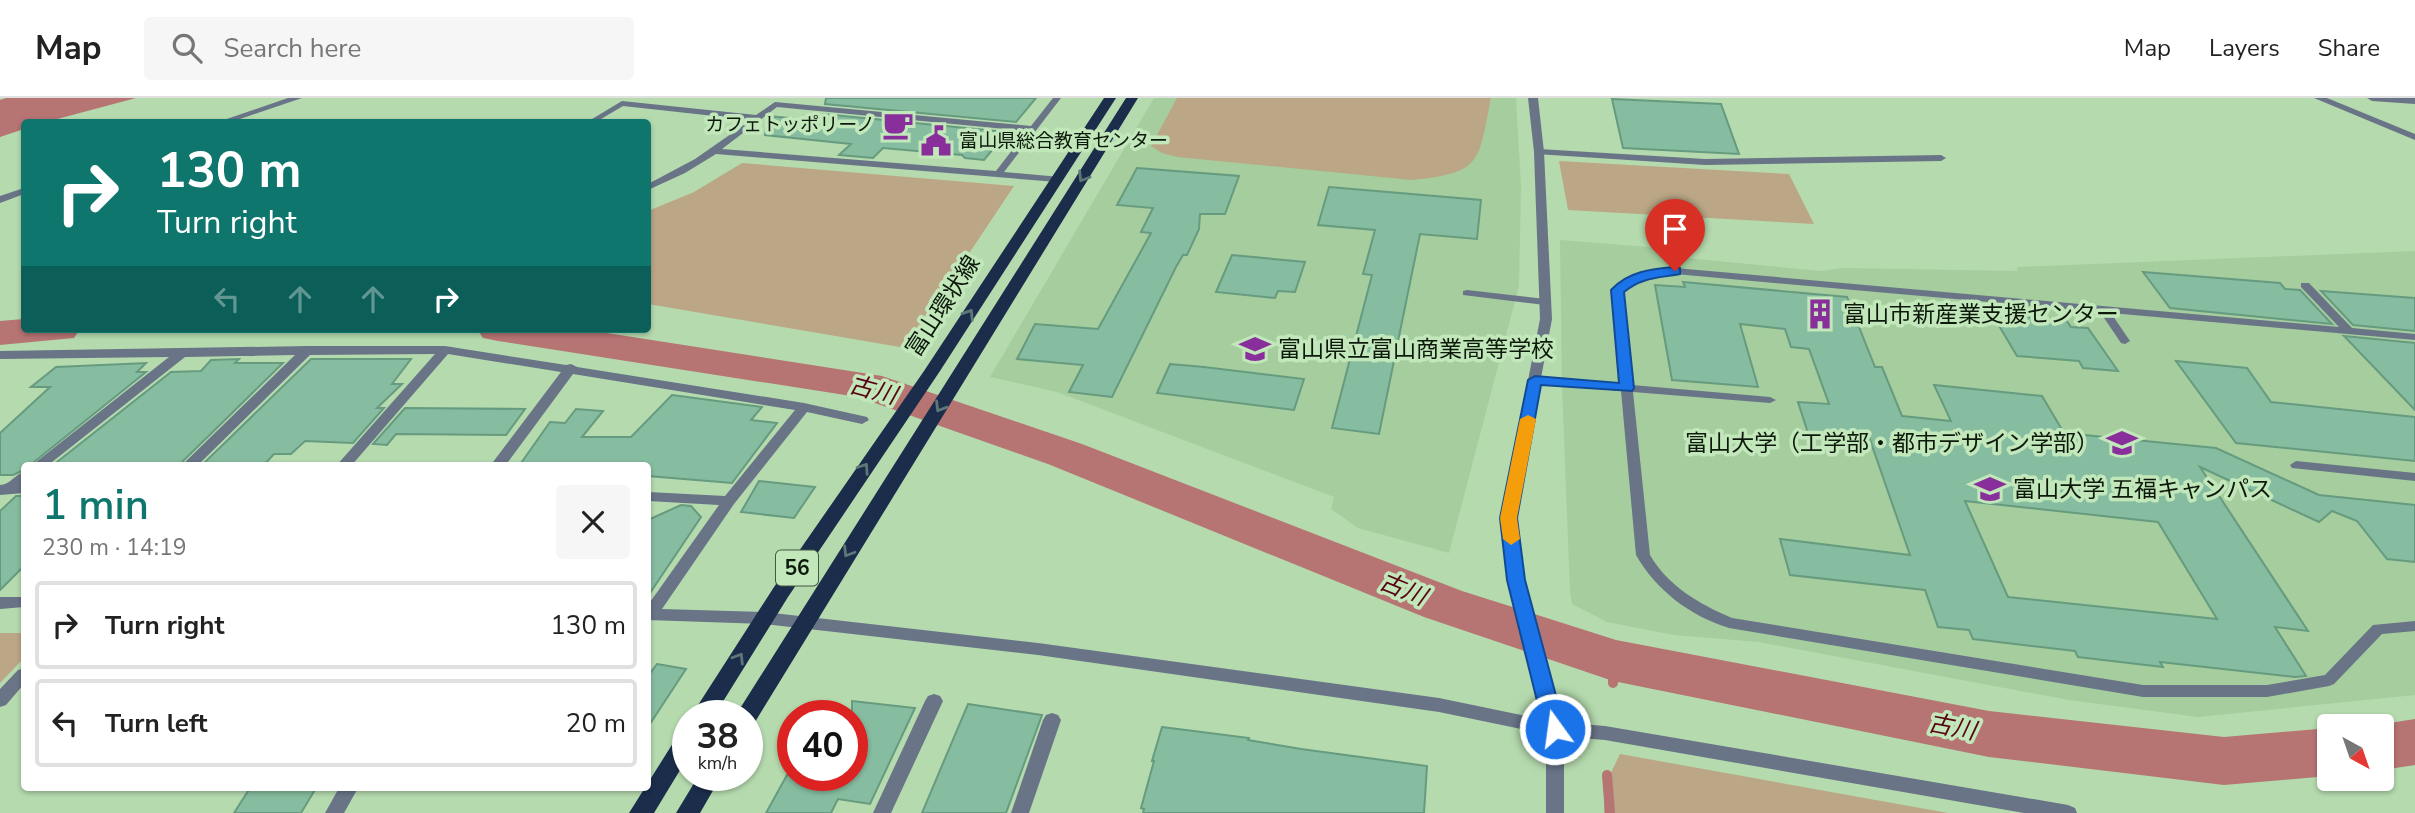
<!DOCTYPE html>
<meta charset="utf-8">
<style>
:root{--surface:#fff;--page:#f6f6f6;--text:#222;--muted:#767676;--line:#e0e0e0;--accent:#0f766e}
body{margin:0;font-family:"Nunito Sans","Noto Sans JP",sans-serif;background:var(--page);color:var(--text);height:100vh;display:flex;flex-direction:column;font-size:26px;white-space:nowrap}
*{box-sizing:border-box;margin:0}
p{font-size:23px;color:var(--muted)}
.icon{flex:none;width:38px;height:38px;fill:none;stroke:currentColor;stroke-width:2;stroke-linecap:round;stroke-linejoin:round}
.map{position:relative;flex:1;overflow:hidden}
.side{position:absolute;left:21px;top:364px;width:630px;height:329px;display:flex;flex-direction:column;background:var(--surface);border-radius:7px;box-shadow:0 2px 5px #0004}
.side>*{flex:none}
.hud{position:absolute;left:21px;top:21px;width:630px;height:214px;border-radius:7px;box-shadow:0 2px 5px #0004;background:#0f766e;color:#fff;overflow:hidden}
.needle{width:46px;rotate:140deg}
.fabs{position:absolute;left:2317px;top:616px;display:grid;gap:14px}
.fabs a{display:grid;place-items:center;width:77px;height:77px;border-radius:7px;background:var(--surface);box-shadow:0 2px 5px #0004;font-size:35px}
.speed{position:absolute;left:672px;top:602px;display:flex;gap:14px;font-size:35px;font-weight:700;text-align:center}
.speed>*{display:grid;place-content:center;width:91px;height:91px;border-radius:50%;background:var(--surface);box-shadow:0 2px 5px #0004;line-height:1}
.speed small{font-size:18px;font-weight:400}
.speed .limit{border:10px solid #d22;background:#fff;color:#111}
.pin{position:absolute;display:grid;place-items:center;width:60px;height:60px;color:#fff;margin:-72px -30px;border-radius:50% 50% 50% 0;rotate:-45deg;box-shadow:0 0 7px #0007}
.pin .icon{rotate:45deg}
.me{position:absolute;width:77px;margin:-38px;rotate:346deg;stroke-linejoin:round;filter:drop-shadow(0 0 5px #0008)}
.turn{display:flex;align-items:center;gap:24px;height:147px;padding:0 21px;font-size:32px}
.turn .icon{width:91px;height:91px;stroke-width:2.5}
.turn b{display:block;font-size:49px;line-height:60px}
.lanes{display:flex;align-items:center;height:66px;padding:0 21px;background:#0003;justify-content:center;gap:35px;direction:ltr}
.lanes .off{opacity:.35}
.round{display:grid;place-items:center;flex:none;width:74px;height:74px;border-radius:7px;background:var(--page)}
.overview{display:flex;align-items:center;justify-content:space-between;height:119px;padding:0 21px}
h1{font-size:42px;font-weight:600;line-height:52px;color:var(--accent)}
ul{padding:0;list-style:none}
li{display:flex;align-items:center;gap:21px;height:88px;margin:0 14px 10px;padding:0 7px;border:4px solid var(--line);border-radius:7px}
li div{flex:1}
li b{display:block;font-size:26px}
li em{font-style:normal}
header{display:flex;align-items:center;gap:42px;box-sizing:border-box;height:98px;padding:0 35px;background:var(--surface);border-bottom:2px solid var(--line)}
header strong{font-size:33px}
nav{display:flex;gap:38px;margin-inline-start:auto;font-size:24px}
.search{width:490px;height:63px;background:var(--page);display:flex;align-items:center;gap:18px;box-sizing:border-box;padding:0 24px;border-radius:7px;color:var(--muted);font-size:26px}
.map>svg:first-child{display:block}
.built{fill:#a5cd9d}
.green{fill:#bba786}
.water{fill:#b67473}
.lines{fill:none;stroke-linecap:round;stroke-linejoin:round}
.stream{stroke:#b67473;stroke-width:10}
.river{fill:#b67473;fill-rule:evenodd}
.building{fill:#86bc9f;stroke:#669b7f;stroke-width:2;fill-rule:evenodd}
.service{fill:#697487;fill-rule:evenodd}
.minor{fill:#697487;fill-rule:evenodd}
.tertiary{fill:#697487;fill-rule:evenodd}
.primary{fill:#1b2d4b;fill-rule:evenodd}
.oneway{stroke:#5e7778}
.route{fill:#1a73e8;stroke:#114b97;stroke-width:2}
.slow{fill:#f59e0b}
.labels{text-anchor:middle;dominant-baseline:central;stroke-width:7;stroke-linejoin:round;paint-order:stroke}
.far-poi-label{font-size:19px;fill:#0d1a0b;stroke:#c2e7bb;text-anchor:end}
.shield{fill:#c2e7bb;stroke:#435840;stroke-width:2}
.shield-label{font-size:21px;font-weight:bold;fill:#0d1a0b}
.street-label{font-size:23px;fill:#0d1a0b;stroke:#c2e7bb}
.poi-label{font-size:23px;fill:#0d1a0b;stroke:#c2e7bb;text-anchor:start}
.water-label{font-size:24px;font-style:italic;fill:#580412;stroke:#c2e7bb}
</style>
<header>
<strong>Map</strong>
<div class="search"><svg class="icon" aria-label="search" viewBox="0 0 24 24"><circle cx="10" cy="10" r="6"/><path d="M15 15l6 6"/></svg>Search here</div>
<nav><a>Map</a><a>Layers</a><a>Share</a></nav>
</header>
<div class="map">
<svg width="2415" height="715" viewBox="0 0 2415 715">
<rect width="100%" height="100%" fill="#b5daae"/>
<g class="built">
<path d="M1154 0H1516L1521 87 1519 188 1449 455 1358 430 1331 411 1334 399 1057 294 990 279Z"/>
<path d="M1560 142 1649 149 1675 159 1821 173 1844 170 2018 173 2017 169 2415 153V597L2198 619 2069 602 1759 544 1674 537 1607 524 1572 506 1570 493 1562 288Z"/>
</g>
<g class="green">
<path d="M1177 0H1491C1478 64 1483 75 1412 82L1177 59 1162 55 1151 48Z"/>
<path d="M1559 63 1789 76 1814 126 1568 112Z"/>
<path d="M742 65 1014 88 906 250 648 206V113L694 94Z"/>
<path d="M0 535H24V560L0 585Z"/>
<path d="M1620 656 1948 715H1604V689Z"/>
</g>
<path class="water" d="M6 0H136L46 24H24V31L0 39V2Z"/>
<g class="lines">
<g class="stream">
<path d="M1613 562V585"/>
<path d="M1607 677 1610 715"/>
</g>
<g class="river">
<path d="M24 221V231H80L74 240 0 247V223Z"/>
<path d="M477 231H581L882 278 1082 346 1462 493 1616 542 1989 613 2224 639 2329 630V678L2224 687 1989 659 1613 583 1424 519 1048 366 858 299 498 243 483 240Z"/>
<path d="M2415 621V667L2382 672V628H2370Z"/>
</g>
</g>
<g class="building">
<path d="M826 0H1036L1016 24 825 6Z"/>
<path d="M1612 1 1721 6 1739 56 1623 50Z"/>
<path d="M823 16 1007 34 984 62 965 60 962 57 883 50 873 60 839 57 851 46 765 37 769 18 822 23Z"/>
<path d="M1137 70 1239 78 1225 116H1200L1199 131 1187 157H1183L1176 169 1112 299 1069 294 1083 267 1017 261 1035 226 1098 231 1151 135 1141 134 1153 110 1117 107Z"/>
<path d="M1329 89 1481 102 1477 141 1420 136 1379 336 1332 330 1372 177 1363 176 1375 132 1318 127Z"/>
<path d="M1232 157 1305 164 1295 194 1278 193 1275 200 1216 194Z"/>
<path d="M2143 174 2280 185 2285 191 2300 192 2332 226 2170 210Z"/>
<path d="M1683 184 1847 199 1875 269H1882L1902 318 1951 323 1934 287 2042 298 2064 335 2216 350 2319 397 2415 407V464L2387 461 2357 423 2332 413 2319 424 2200 369 2308 533 2275 529 2306 578 2295 579 2160 564 2163 569 2078 559 2075 553 1973 541 1969 532 1938 529 1925 492 1790 477 1780 441 1910 457 1869 339 1808 335 1798 304 1829 306 1809 251 1791 249 1785 231 1740 226 1758 289 1672 282 1655 187 1685 189ZM1965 403 2158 424 2217 521 2008 499Z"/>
<path d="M2321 193 2415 200V233L2353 227Z"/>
<path d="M1992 216 2066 222 2071 229 2088 230 2118 273 2083 270 2079 263 2017 258Z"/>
<path d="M2344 238 2415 245V312Z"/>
<path d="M239 261 235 265H283L179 367 52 368 171 274 201 273 211 262Z"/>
<path d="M311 261H411L392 286H402L377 310H384L353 345 305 343 291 356H274L263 368 202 367Z"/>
<path d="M2176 263 2247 270 2271 304 2415 319V363L2236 345Z"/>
<path d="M146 265 137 274H146L29 368H24V372L13 377H0V335L50 289H31L56 269Z"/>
<path d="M1170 266 1204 269 1304 281 1294 312 1157 295Z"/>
<path d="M672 297 762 309 751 322 777 325 732 385 648 378V368H519L550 324 565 325 576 311 603 313 582 339H631Z"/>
<path d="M405 310 525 311 506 337 396 336 387 347 373 346Z"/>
<path d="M759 383 815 389 794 420 741 414Z"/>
<path d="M24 398V468L0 492V413L16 398Z"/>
<path d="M681 407 691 408 701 419 648 498V422Z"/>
<path d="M657 566 686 571 648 629V578Z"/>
<path d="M852 603 915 610 870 706 838 701 831 715H766L787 677H852Z"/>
<path d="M968 606 1042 617 1006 715H922Z"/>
<path d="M1162 629 1249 640 1248 642 1301 651 1427 668 1424 715H1143L1144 711 1141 710 1154 663H1152Z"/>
<path d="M250 690H316L301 715H234Z"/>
</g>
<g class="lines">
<g class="service">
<path d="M1053 0H1061L1004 74 1060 79 1061 81 1057 84 716 56 685 75 648 92V86L695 61 751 22 623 8 596 24H587L622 3 756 17 775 4 1031 28ZM777 9 1027 33 996 73 722 51Z"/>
<path d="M1675 170 2339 229 2301 189V185H2309L2352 230 2415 236V242L2111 215 2130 243 2125 246 2121 245 2100 214 1675 176 1648 180 1622 193 1632 287 1770 299 1776 302 1770 305 1633 294 1650 457C1668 488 1699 506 1732 520L2143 587H2267L2325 577 2373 527 2415 523V533L2382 536 2334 586 2329 588 2267 599H2143L1729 530C1690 518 1656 492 1636 457L1621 293 1535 285 1529 282 1535 279 1621 286 1612 192 1634 178Z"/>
<path d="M1467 192 1545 201 1550 204 1545 207 1463 197V193Z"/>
<path d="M2296 363 2415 375V383L2292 370 2290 367Z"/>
</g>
<g class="minor">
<path d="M288 0H302L231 24H218Z"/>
<path d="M2314 0H2327L2415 36V42Z"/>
<path d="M1539 51 1705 61 1941 57 1946 60 1941 63 1705 67 1536 56 1534 54Z"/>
<path d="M24 90V96L0 105V98Z"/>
<path d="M308 248H445L566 267 571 266 577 269 804 305 867 319 869 322 862 326 807 314 734 406 662 511 764 514 1038 545 1439 600 1555 624 1605 628 2068 707 2075 710 2077 715H2024L1605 642 1555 638 1439 614 1038 557 764 526 648 522V507L719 407 648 403V394L725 398 795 312 573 276 505 368H490L561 274 448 256 351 368H336L435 256 310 257 197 368H181L295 257 185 259 47 368H31L169 259 0 261V253Z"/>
<path d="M24 374V395L0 397V387C10 387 15 376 24 374Z"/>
<path d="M0 499H24V509L0 511Z"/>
<path d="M24 570V586L6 607 0 609V591L18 572Z"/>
<path d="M934 596 940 598 943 603 891 715H873L925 603 928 598Z"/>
<path d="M1052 615 1058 617 1061 622 1029 715H1011L1043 622 1046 617Z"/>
<path d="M339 690H358L344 715H325Z"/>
</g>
<g class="tertiary">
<path d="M1528 0H1538L1544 54 1552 221 1515 420 1524 482 1564 631V715H1546V631L1508 482 1501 420 1540 221 1534 54Z"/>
<path d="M2367 0H2415V6L2372 3Z"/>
</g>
<g class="primary">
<path d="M1104 0H1116L940 273 788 499 714 618H691L774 489 924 273Z"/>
<path d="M1126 0H1138L755 624 747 626V618H736L739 612Z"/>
<path d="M688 631V659L654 715H629L680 634Z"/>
<path d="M699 677H722L700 715H676Z"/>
</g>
</g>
<defs><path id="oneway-chevron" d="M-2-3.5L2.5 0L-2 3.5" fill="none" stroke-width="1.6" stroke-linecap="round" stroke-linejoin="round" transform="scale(1.75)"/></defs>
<g class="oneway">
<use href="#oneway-chevron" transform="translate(1083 79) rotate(122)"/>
<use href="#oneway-chevron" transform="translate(969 216) rotate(-57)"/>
<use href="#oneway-chevron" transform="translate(940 309) rotate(121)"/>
<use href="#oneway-chevron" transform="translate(864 370) rotate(-56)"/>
<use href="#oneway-chevron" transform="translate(848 454) rotate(122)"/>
<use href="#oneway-chevron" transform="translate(739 560) rotate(-58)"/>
</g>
<path class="route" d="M1675 169 1680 170V176C1659 180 1642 179 1624 194L1634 290 1632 293 1541 287 1517 420 1525 482 1565 631 1562 636 1555 638 1547 636 1544 631 1507 482 1500 420 1528 282 1535 278 1619 285 1611 192C1628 173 1652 171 1675 169Z"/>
<path class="slow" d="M1528 317 1536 321 1517 420 1520 441 1511 447 1503 441 1500 420 1520 321Z"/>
<defs>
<g id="cafe-bare" transform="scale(2.415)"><path d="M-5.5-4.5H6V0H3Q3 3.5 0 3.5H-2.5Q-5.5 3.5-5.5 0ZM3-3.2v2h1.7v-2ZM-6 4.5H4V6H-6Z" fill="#892f9b" stroke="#c2e7bb" stroke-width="2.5" paint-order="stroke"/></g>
<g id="civic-bare" transform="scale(2.415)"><path d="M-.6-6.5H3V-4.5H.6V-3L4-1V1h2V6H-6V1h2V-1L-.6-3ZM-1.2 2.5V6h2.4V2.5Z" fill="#892f9b" stroke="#c2e7bb" stroke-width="2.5" paint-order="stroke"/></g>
<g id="building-bare" transform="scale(2.415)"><path d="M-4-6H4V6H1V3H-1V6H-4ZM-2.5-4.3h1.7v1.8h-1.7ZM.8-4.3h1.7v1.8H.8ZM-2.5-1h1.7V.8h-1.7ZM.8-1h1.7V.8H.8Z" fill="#892f9b" stroke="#c2e7bb" stroke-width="2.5" paint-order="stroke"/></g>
<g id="school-bare" transform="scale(2.415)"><path d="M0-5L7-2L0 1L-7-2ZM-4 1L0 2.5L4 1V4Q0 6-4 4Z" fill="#892f9b" stroke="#c2e7bb" stroke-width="2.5" paint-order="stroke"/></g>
<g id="university-bare" transform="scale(2.415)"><path d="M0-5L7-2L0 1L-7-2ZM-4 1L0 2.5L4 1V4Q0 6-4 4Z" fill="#892f9b" stroke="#c2e7bb" stroke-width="2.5" paint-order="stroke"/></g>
</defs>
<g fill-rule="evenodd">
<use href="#cafe-bare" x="898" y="27"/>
<use href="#civic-bare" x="936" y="43"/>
<use href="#building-bare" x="1820" y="216"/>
<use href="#school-bare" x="1255" y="251"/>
<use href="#university-bare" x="2122" y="345"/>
<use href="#university-bare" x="1990" y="391"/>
</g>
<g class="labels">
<g class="far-poi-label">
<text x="875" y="27">カフェトッポリーノ</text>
<text x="959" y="43" text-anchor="start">富山県総合教育センター</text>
</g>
<rect class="shield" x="776" y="452.5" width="42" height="35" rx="5"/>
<g class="shield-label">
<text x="797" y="470">56</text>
</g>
<g class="street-label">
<text transform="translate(943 208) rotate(-57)">富山環状線</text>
</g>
<g class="poi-label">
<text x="1843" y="216">富山市新産業支援センター</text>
<text x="1278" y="251">富山県立富山商業高等学校</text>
<text x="2099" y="345" text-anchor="end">富山大学（工学部・都市デザイン学部）</text>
<text x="2013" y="391">富山大学 五福キャンパス</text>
</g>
<g class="water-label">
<text transform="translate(873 292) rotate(15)">古川</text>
<text transform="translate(1403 491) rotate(22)">古川</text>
<text transform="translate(1952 629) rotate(11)">古川</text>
</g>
</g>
</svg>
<div class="fabs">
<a><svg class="needle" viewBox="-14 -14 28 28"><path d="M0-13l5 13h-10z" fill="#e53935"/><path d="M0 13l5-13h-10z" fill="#767676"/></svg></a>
</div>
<div class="speed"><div>38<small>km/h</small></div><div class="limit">40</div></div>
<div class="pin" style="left:1675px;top:173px;background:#d93025"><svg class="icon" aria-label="arrive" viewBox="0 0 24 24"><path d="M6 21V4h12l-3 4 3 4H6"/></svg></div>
<svg class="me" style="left:1555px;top:631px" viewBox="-20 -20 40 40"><circle r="17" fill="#1a73e8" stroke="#fff" stroke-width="3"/><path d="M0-11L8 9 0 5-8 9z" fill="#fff"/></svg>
<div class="hud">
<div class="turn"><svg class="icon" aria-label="right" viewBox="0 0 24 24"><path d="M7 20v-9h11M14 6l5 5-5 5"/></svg><div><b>130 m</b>Turn right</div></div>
<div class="lanes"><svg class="icon off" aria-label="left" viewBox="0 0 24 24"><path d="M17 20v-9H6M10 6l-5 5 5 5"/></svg><svg class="icon off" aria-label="ahead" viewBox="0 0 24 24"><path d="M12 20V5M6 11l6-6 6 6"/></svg><svg class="icon off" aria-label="ahead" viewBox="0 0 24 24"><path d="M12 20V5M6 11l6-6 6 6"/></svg><svg class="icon" aria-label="right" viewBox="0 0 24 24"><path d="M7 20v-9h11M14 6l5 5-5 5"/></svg></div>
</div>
<section class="side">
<div class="overview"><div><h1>1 min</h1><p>230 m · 14:19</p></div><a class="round"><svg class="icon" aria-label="close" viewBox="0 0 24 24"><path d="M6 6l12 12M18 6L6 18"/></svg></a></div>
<ul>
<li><svg class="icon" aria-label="right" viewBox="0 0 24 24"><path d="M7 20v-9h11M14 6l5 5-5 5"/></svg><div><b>Turn right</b></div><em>130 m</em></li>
<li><svg class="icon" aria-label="left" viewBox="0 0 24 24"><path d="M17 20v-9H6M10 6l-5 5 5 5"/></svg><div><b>Turn left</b></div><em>20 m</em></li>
</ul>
</section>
</div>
